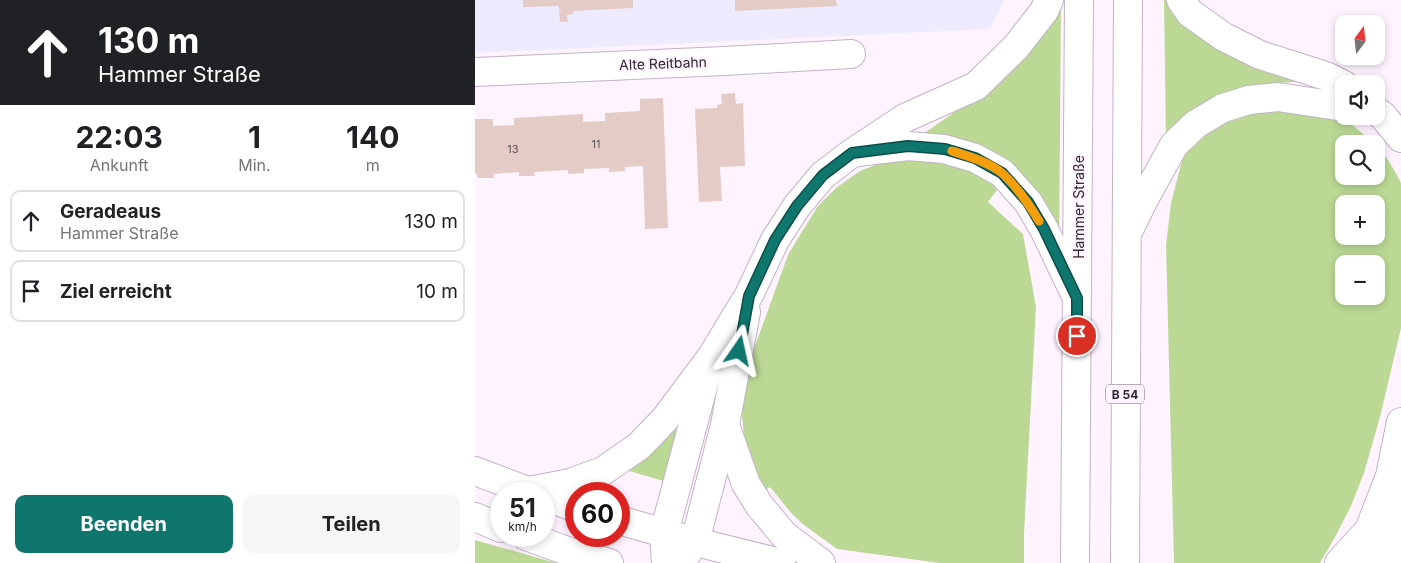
<!DOCTYPE html>
<html lang="de">
<meta charset="utf-8">
<style>
:root{--surface:#fff;--page:#f6f6f6;--text:#202124;--muted:#757577;--line:#e0e0e0;--accent:#0f766e}
body{margin:0;font-family:Inter,sans-serif;background:var(--page);color:var(--text);height:100vh;display:flex;flex-direction:column;font-size:19px;white-space:nowrap}
*{box-sizing:border-box;margin:0}
p{font-size:16px;color:var(--muted)}
.icon{flex:none;width:28px;height:28px;fill:none;stroke:currentColor;stroke-width:2;stroke-linecap:round;stroke-linejoin:round}
.map{position:relative;flex:1;overflow:hidden}
.sheet{display:flex;flex-direction:column;background:var(--surface);width:475px}
.sheet>*{flex:none}
.banner{background:#202124;color:#fff;overflow:hidden}
.needle{width:32px;rotate:15deg}
.buttons{position:absolute;left:860px;top:15px;display:grid;gap:10px}
.buttons a{display:grid;place-items:center;width:50px;height:50px;border-radius:10px;background:var(--surface);box-shadow:0 2px 8px #0003;font-size:25px}
.speed{position:absolute;left:15px;top:482px;display:flex;gap:10px;font-size:25px;font-weight:700;text-align:center}
.speed>*{display:grid;place-content:center;width:65px;height:65px;border-radius:50%;background:var(--surface);box-shadow:0 2px 8px #0003;line-height:1}
.speed small{font-size:12px;font-weight:400}
.speed .limit{border:8px solid #d22;background:#fff;color:#111}
.pin{position:absolute;display:grid;place-items:center;width:42px;height:42px;color:#fff;margin:-21px;border:2px solid #fff;border-radius:50%;box-shadow:0 1px 5px #0007}
.me{position:absolute;width:55px;margin:-28px;rotate:11deg;stroke-linejoin:round;filter:drop-shadow(0 0 4px #0008)}
.turn{display:flex;align-items:center;gap:18px;height:105px;padding:0 15px;font-size:22px}
.turn .icon{width:65px;height:65px;stroke-width:2.5}
.turn b{display:block;font-size:35px;line-height:42px}
.eta{display:flex;justify-content:space-evenly;align-items:center;height:85px;text-align:center}
.eta b{font-size:30px;font-weight:700;line-height:35px}
.cta{display:flex;gap:10px;margin-top:auto;padding:10px 15px}
.cta a{flex:1;height:58px;border-radius:10px;background:var(--accent);color:#fff;font-size:20px;font-weight:700;line-height:58px;text-align:center}
.cta a+a{background:var(--page);color:var(--text)}
ul{padding:0;list-style:none}
li{display:flex;align-items:center;gap:15px;height:62px;margin:0 10px 8px;padding:0 5px;border:2px solid var(--line);border-radius:10px}
li div{flex:1}
li b{display:block;font-size:19px}
li em{font-style:normal}
main{display:flex;flex:1;min-height:0}
.map>svg:first-child{display:block}
.commercial{fill:#edebfd}
.green{fill:#bbd994;fill-rule:evenodd}
.building{fill:#e5cbc5}
.lines{fill:none;stroke-linecap:round;stroke-linejoin:round}
.minor-casing{stroke:#c3b3c6;stroke-width:30}
.tertiary-casing{stroke:#c3b3c6;stroke-width:30}
.secondary-casing{stroke:#c3b3c6;stroke-width:30}
.primary-casing{stroke:#c3b3c6;stroke-width:30}
.minor{stroke:#fff;stroke-width:28}
.tertiary{stroke:#fff;stroke-width:28}
.secondary{stroke:#fff;stroke-width:28}
.primary{stroke:#fff;stroke-width:28}
.route-casing{stroke:#0a4d48;stroke-width:12}
.route{stroke:#0f766e;stroke-width:9}
.slow{stroke:#f59e0b;stroke-width:9}
.labels{text-anchor:middle;dominant-baseline:central;stroke-width:4;stroke-linejoin:round;paint-order:stroke}
.number-label{font-size:11px;fill:#5c5255}
.shield{fill:#fef3ff;stroke:#6d666e;stroke-width:1}
.shield-label{font-size:12px;font-weight:bold;fill:#2f2930}
.street-label{font-size:14px;fill:#2f2930;stroke:#fef3ff}
</style>
<main>
<section class="sheet">
<div class="banner">
<div class="turn"><svg class="icon" aria-label="ahead" viewBox="0 0 24 24"><path d="M12 20V5M6 11l6-6 6 6"/></svg><div><b>130 m</b>Hammer Straße</div></div>
</div>
<div class="eta">
<div><b>22:03</b><p>Ankunft</p></div>
<div><b>1</b><p>Min.</p></div>
<div><b>140</b><p>m</p></div>
</div>
<ul>
<li><svg class="icon" aria-label="ahead" viewBox="0 0 24 24"><path d="M12 20V5M6 11l6-6 6 6"/></svg><div><b>Geradeaus</b><p>Hammer Straße</p></div><em>130 m</em></li>
<li><svg class="icon" aria-label="arrive" viewBox="0 0 24 24"><path d="M6 21V4h12l-3 4 3 4H6"/></svg><div><b>Ziel erreicht</b></div><em>10 m</em></li>
</ul>
<div class="cta"><a>Beenden</a><a>Teilen</a></div>
</section>
<div class="map">
<svg width="926" height="563" viewBox="0 0 926 563">
<rect width="100%" height="100%" fill="#fef3ff"/>
<path class="commercial" d="M0 0H530L515 29 0 53Z"/>
<g class="green">
<path d="M586 0 584 256 529 182 432 145 510 91Z"/>
<path d="M689 0H694L821 75 820 82 799 83 778 86 744 98 691 142Z"/>
<path d="M790 108 854 114 875 123 900 144H869V176H901V145C912 157 919 169 926 183V328L905 417 889 473 876 506 860 537 845 563H699L691 245 696 203 708 157 722 141 752 119ZM869 204H901V236H869ZM869 264H901V296H869Z"/>
<path d="M448 157 486 165 525 186 513 202 548 234 561 307 549 534V563H465L362 549 329 525 317 514 295 487 288 492 270 447 266 405 276 357 313 255 328 230 343 206 361 188 385 171 405 163Z"/>
<path d="M206 419 195 483 151 470Z"/>
<path d="M0 540 81 563H0Z"/>
</g>
<g class="building">
<path d="M48 0H158V8L98 11V14L92 15 93 22H85L84 6 48 7Z"/>
<path d="M260 0H361L362 6 260 11Z"/>
<path d="M260 93 261 104 268 103 270 166 245 167 247 201 224 202 220 109 242 108V105L247 104 246 94Z"/>
<path d="M188 98 193 228 170 229 168 166 150 167V171L134 172V168L109 169V173L93 174V170L59 172 60 176H44V172L19 174V178H3L2 174H0V119H18V126L39 125V118L108 114V122L130 121V113L165 111V99Z"/>
</g>
<g class="lines">
<g class="minor-casing">
<path id="minor" d="M0 72 249 61 376 54"/>
</g>
<g class="tertiary-casing">
<g id="tertiary">
<path d="M0 471 61 494"/>
<path d="M69 496 101 508"/>
<path d="M0 517 26 528"/>
<path d="M144 520 189 533"/>
<path d="M51 536 95 552 134 563"/>
</g>
</g>
<g class="secondary-casing">
<path id="secondary" d="M189 533 237 546 306 563"/>
</g>
<g class="primary-casing">
<g id="primary">
<path d="M706 0 715 13 749 37 785 55 851 76 869 85"/>
<path d="M901 111 908 116 926 138"/>
<path d="M383 152 433 146 469 149 500 158 527 173 553 202 569 229 599 292"/>
<path d="M655 228 668 201 699 145 721 124 748 108 774 100 803 97 869 107"/>
<path d="M250 425 271 484 284 505 309 535 346 563"/>
<path d="M54 491 95 483 128 471 164 446 190 419 237 356 274 295 300 240 322 206 348 175 377 153 430 118 501 86 541 47 569 11 574 0"/>
<path d="M191 563 189 533 232 372"/>
<path d="M205 563 220 542 250 425 271 312"/>
<path d="M600 563 604 0"/>
<path d="M650 563 653 0"/>
<path d="M864 563 894 530"/>
<path d="M888 563 894 530 915 476 926 422"/>
<path d="M914 563 917 540 915 487"/>
</g>
</g>
<use href="#minor" class="minor"/>
<use href="#tertiary" class="tertiary"/>
<use href="#secondary" class="secondary"/>
<use href="#primary" class="primary"/>
</g>
<g class="lines">
<g class="route-casing">
<path id="route" d="M264 351 274 296 300 240 322 206 348 175 377 153 433 146 470 149 500 158 527 173 553 202 569 229 602 298V336"/>
</g>
<use href="#route" class="route"/>
<path class="slow" d="M477 151C493 156 516 163 528 174 542 187 554 204 564 221"/>
</g>
<g class="labels">
<g class="number-label">
<text x="121" y="144">11</text>
<text x="38" y="149">13</text>
</g>
<rect class="shield" x="631" y="384.5" width="38" height="19" rx="4"/>
<g class="shield-label">
<text x="650" y="394">B 54</text>
</g>
<g class="street-label">
<text transform="translate(188 63) rotate(-2)">Alte Reitbahn</text>
<text transform="translate(603 207) rotate(-90)">Hammer Straße</text>
</g>
</g>
</svg>
<div class="buttons">
<a><svg class="needle" viewBox="-14 -14 28 28"><path d="M0-13l5 13h-10z" fill="#e53935"/><path d="M0 13l5-13h-10z" fill="#757577"/></svg></a>
<a><svg class="icon" aria-label="sound" viewBox="0 0 24 24"><path d="M4 9h4l5-4v14l-5-4H4zM17 9q2 3 0 6"/></svg></a>
<a><svg class="icon" aria-label="search" viewBox="0 0 24 24"><circle cx="10" cy="10" r="6"/><path d="M15 15l6 6"/></svg></a>
<a>+</a>
<a>−</a>
</div>
<div class="speed"><div>51<small>km/h</small></div><div class="limit">60</div></div>
<div class="pin" style="left:602px;top:336px;background:#d93025"><svg class="icon" aria-label="arrive" viewBox="0 0 24 24"><path d="M6 21V4h12l-3 4 3 4H6"/></svg></div>
<svg class="me" style="left:264px;top:351px" viewBox="-20 -20 40 40"><path d="M0-17L14 15 0 8-14 15z" fill="#0f766e" stroke="#fff" stroke-width="4"/></svg>
</div>
</main>
